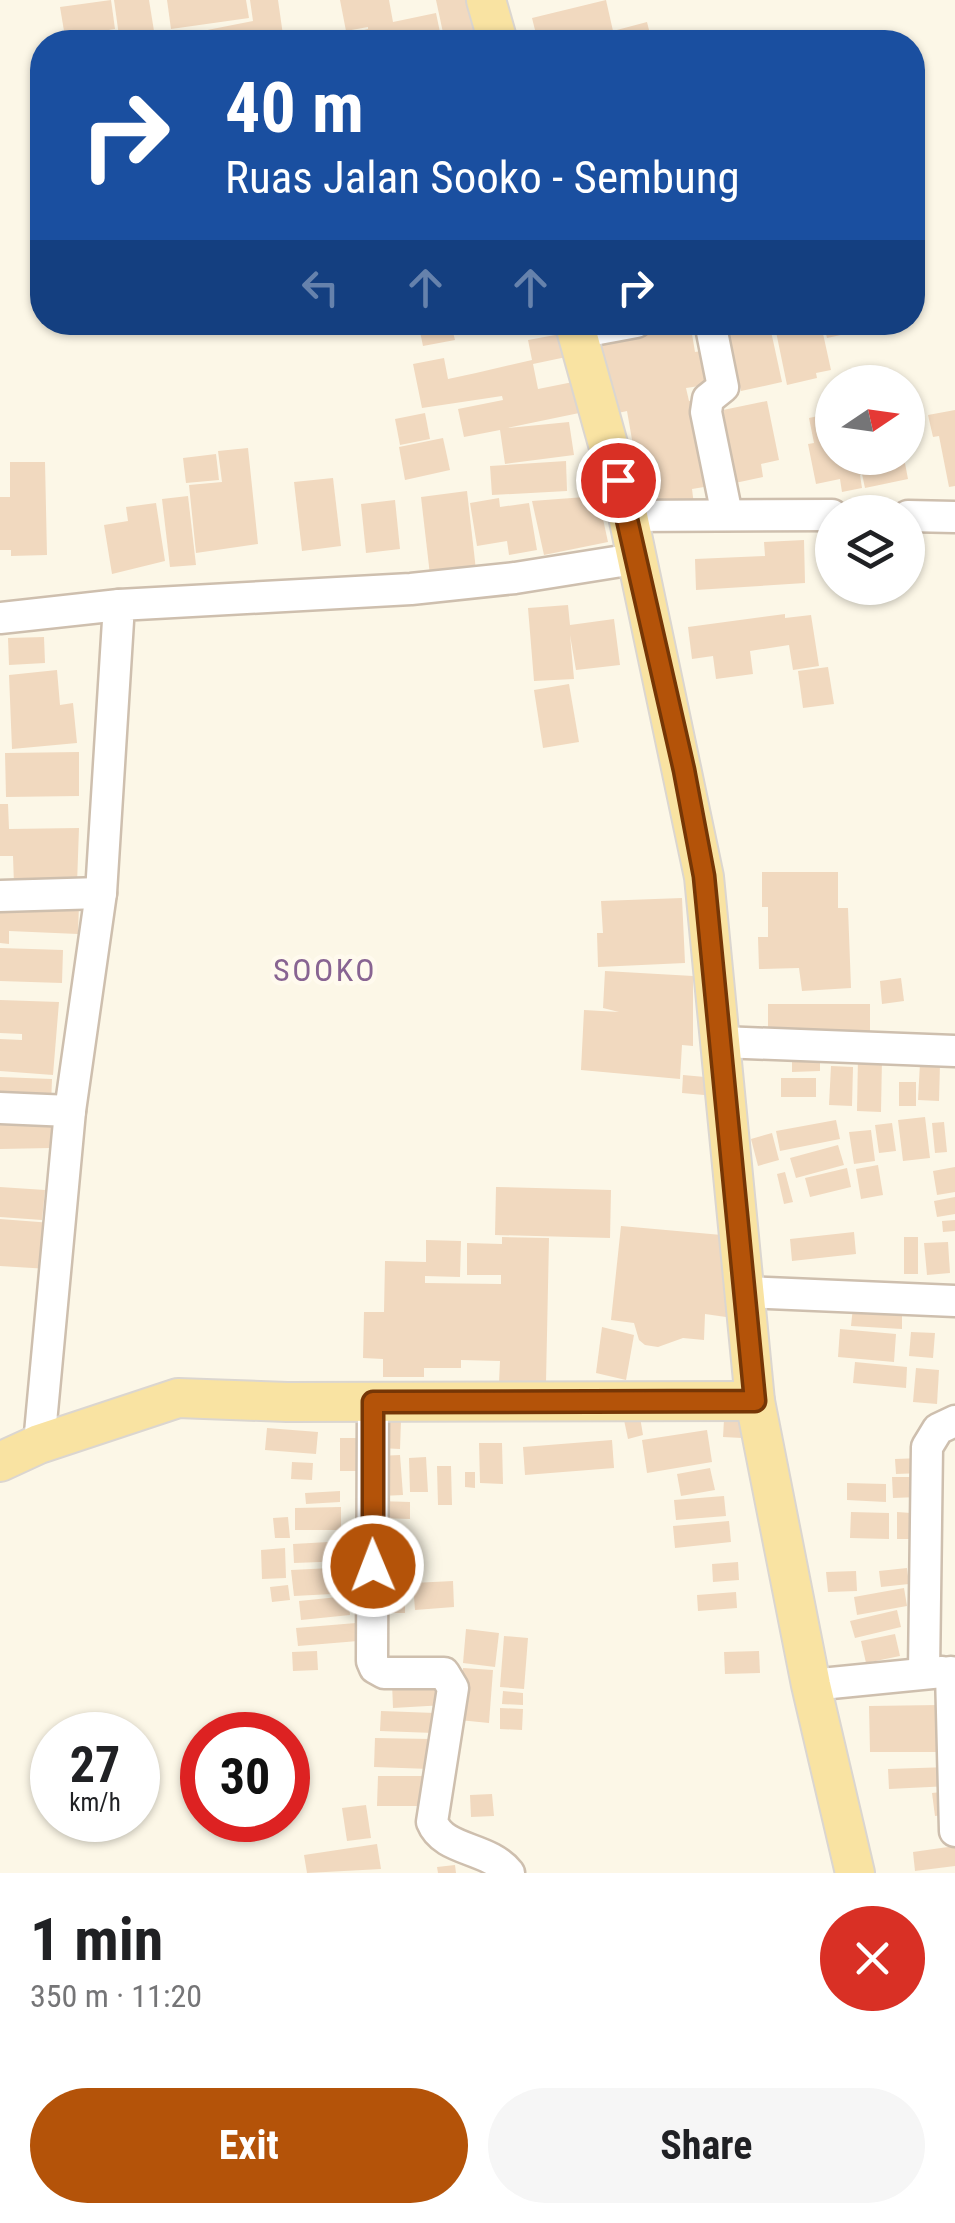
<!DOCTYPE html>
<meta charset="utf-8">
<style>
:root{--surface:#fff;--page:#f6f6f6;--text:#202124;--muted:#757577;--accent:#b45309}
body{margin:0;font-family:"Roboto Condensed",sans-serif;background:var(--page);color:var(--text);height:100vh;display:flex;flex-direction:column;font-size:38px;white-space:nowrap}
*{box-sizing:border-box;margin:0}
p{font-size:32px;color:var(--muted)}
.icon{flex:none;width:55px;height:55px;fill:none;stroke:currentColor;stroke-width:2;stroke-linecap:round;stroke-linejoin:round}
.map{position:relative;height:1873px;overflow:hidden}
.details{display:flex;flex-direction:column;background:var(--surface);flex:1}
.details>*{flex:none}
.hud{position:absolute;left:30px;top:30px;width:895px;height:305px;border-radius:40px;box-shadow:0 2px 8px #0004;background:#1a4fa0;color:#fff;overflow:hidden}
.needle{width:65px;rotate:77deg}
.tools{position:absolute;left:815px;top:365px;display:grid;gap:20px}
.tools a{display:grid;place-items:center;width:110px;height:110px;border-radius:50%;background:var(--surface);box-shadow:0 2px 8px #0004;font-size:50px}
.speed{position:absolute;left:30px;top:1712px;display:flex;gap:20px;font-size:50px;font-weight:700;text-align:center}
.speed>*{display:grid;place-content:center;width:130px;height:130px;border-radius:50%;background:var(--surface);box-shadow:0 2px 8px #0004;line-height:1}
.speed small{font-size:25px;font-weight:400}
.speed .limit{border:15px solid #d22;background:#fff;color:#111}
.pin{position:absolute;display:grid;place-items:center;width:85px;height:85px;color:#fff;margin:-42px;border:5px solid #fff;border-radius:50%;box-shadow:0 2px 10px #0007}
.me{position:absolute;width:110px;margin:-55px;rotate:359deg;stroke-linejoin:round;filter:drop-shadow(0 0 8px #0008)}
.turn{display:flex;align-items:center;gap:35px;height:210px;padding:0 30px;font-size:45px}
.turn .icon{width:130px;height:130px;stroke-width:2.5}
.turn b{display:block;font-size:70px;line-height:85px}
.lanes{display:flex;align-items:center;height:95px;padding:0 30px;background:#0003;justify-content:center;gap:50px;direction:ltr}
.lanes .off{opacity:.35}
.round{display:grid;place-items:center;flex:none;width:105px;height:105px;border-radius:52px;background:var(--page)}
.headline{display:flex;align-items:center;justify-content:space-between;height:170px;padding:0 30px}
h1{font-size:60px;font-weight:700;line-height:75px}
.cta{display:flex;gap:20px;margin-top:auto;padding:20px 30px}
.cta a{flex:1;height:115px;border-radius:60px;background:var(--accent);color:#fff;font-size:40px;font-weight:700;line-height:115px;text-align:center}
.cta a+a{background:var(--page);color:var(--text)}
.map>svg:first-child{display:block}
.building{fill:#f1d9bf}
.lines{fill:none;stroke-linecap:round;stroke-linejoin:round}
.minor-casing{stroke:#cebfae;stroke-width:35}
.major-casing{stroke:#dbd6d0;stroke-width:42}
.minor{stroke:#fff;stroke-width:30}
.major{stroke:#f9e3a2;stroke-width:38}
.route-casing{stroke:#753606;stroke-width:25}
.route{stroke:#b45309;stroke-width:18}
.labels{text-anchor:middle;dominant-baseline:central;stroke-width:9;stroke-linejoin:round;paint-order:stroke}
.quarter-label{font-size:32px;letter-spacing:2.5px;fill:#886492;stroke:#fffaee}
</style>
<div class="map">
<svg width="955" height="1873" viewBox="0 0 955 1873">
<rect width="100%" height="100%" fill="#fcf7e7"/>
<g class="building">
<path d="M111 0 115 29 65 37 60 7Z"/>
<path d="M114 0H149L154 31 119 36Z"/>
<path d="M167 0H246L249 18 171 29Z"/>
<path d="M250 0H278L284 42H194L192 33 253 21Z"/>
<path d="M340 0H389L393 22 436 13 442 42H345L344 35 368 29V27L346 31Z"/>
<path d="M436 0H478L487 42H445Z"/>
<path d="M606 0 613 31 647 22 652 42H538L532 18Z"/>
<path d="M418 322H470V324L452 328 455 340 423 346Z"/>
<path d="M674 322H690L695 352 707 350 713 384 686 388 689 401 699 399 710 486 692 489 694 505 660 510 658 495 638 499 629 451H634L627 411 618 413 599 336Z"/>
<path d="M726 322H769L782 382 741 391Z"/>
<path d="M774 322H805L807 332 822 329 831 370 816 373 817 378 787 385Z"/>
<path d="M823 322H852L854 332 827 338Z"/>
<path d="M566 333 571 356 533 364 538 389 578 381 584 412 507 428 569 422 574 455 505 464 500 430 464 437 458 409 503 400 502 396 422 408 413 364 444 358 448 379 476 373 532 360 528 340Z"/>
<path d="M874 376 875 382H847V381Z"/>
<path d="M767 401 779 460 761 464 763 477 735 483 723 410Z"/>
<path d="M955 410V486L949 487 939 436 933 437 928 415Z"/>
<path d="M425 413 430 439 400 445 395 419Z"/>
<path d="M832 413V458H904L908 479 865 488 862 474 860 475 862 488 842 492 840 479 816 484 808 444 814 443 809 418Z"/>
<path d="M443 438 450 470 405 480 399 447Z"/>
<path d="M248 448 258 544 196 553 189 485 222 482 218 451Z"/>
<path d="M216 454 219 480 186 483 183 458Z"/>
<path d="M566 461 567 491 492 495 490 466Z"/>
<path d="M10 462H45L47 555 11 556V550H0V497H10Z"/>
<path d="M333 478 341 546 302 551 294 482Z"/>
<path d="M467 491 476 570 430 575 421 497Z"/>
<path d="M188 496 196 565 170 567 162 499Z"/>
<path d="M598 496 608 542 544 555 532 501Z"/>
<path d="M499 498 500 507 529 503 537 550 509 555 507 541 477 546 470 503Z"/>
<path d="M395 500 400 549 366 553 361 504Z"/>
<path d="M156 503 165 561 112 574 104 525 128 521 126 507Z"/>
<path d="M804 540 805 583 696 590 695 559 765 556 764 542Z"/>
<path d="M568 605 570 625 614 619 620 665 576 670 570 635 574 679 534 681 528 608Z"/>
<path d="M785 614V618L811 615 819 666 793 670 789 645 750 651 753 674 716 679 713 656 692 659 688 627Z"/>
<path d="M44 637 45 663 9 665 8 638Z"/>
<path d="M828 667 834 704 803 708 798 671Z"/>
<path d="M57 670 60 705 73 703 77 743 12 749 9 675Z"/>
<path d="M569 684 579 742 543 748 534 690Z"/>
<path d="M79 752V796L6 797 5 753Z"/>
<path d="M0 804H8L9 829 79 828 77 884 14 885 13 856H0Z"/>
<path d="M762 872H838V908H848L851 988 802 991 799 968 759 969 758 937H768V907H762Z"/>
<path d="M682 898 685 963 598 967 597 933H603L601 901Z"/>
<path d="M0 904H79L78 934 9 931V944L0 943Z"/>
<path d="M0 948 63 950 62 983 0 981Z"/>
<path d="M605 971 693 976V1046L682 1045 680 1079 581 1070 584 1010 619 1012 603 1008Z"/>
<path d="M901 978 904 1001 882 1004 880 981Z"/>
<path d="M0 1000 59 1002 53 1075 0 1071V1039L22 1040V1034L0 1033Z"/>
<rect x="768" y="1004" width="102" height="32"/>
<path d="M820 1054V1071L792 1072V1055Z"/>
<path d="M858 1057 882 1058 881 1112 857 1111Z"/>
<path d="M920 1063 940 1064 939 1101 918 1100Z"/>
<path d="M831 1066 853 1067 852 1106 829 1105Z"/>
<path d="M683 1075 716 1078 715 1096 682 1093Z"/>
<path d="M0 1077 52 1079 51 1106 0 1104Z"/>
<rect x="781" y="1078" width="35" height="19"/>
<rect x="899" y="1082" width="17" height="24"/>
<path d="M0 1112 52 1113 51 1148 0 1149Z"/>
<path d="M925 1117 930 1158 903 1161 898 1120Z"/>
<path d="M836 1120 840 1139 780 1151 776 1131Z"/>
<path d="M944 1122 947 1152 935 1153 932 1123Z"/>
<path d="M892 1123 896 1151 879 1153 875 1125Z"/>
<path d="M871 1130 875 1161 854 1164 849 1132Z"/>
<path d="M772 1133 779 1160 758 1166 751 1139Z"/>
<path d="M838 1145 844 1165 796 1178 790 1158Z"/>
<path d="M878 1165 883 1195 861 1199 856 1169Z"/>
<path d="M955 1167V1192L937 1195 933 1171Z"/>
<path d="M847 1168 851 1187 810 1197 805 1178Z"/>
<path d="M785 1172 793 1202 784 1204 777 1174Z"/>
<path d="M0 1187 45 1190 42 1220 0 1217Z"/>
<path d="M496 1187 611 1190 610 1238 495 1235Z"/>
<path d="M955 1197V1214L937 1217 934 1201Z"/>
<path d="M0 1219 52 1223 49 1269 0 1266Z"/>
<path d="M955 1220V1231L943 1232 942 1221Z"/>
<path d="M621 1226 733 1236 726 1317 705 1314 704 1340 683 1338 658 1347 645 1345 639 1340 634 1323 611 1320Z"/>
<path d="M854 1232 856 1254 792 1261 790 1239Z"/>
<path d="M502 1237 549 1238 546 1383H499L500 1361 461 1360V1368H424V1377H383V1359L363 1358 364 1312H384L385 1261 426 1262V1240L461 1241 460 1277 425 1276V1283L501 1284V1275H467V1243L502 1244Z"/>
<rect x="904" y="1237" width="14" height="37"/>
<path d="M948 1242 950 1273 927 1275 924 1243Z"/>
<path d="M853 1307 902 1311V1329L851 1326Z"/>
<path d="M602 1327 634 1335 626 1380 596 1373Z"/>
<path d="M840 1329 896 1334 894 1362 838 1357Z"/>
<path d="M911 1332 935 1333 933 1358 909 1356Z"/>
<path d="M855 1362 907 1367 906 1388 853 1383Z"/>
<path d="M916 1368 939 1370 937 1404 913 1402Z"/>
<path d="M640 1417 643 1435 628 1439 624 1420Z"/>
<path d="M381 1419 401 1420 400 1449 380 1448Z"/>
<path d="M724 1420 743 1421 742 1438 723 1437Z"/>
<path d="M267 1428 318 1432 316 1454 265 1450Z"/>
<path d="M707 1430 712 1462 647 1473 642 1440Z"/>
<path d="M340 1438H364L365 1471H340Z"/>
<path d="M612 1440 614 1468 525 1475 523 1447Z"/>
<path d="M479 1443H502L503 1484 480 1483Z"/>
<path d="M400 1455 403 1495 381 1496 378 1456Z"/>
<path d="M426 1457 428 1492H410L409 1458Z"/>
<path d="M921 1458 922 1473 896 1474 895 1459Z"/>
<path d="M292 1462 313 1463 312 1480 291 1479Z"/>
<path d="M437 1466H451L452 1505H438Z"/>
<path d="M710 1468 715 1490 681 1496 677 1474Z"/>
<path d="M465 1472H475V1488L465 1487Z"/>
<path d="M892 1477H919V1497L893 1498Z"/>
<path d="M847 1483 886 1484V1502L847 1500Z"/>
<path d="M340 1491V1502L306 1504 305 1493Z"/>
<path d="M724 1496 726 1516 676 1520 674 1500Z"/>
<path d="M378 1501 410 1502V1519L378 1518Z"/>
<path d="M341 1507V1530H295V1508Z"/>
<path d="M851 1512 889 1513V1539L850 1538Z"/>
<path d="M897 1512 911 1513 910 1539H897Z"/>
<path d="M288 1517 290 1538H275L273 1518Z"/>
<path d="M729 1521 731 1542 675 1548 673 1526Z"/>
<path d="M346 1541 347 1561 294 1563 293 1544Z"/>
<path d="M285 1548 286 1578 262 1579 261 1550Z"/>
<path d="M738 1562 739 1580 713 1582 712 1564Z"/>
<path d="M351 1567 352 1593 294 1596 291 1570Z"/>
<path d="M907 1568 909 1584 881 1587 879 1571Z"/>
<path d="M856 1571 857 1591 828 1592 826 1572Z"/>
<path d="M453 1581 454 1607 415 1610 413 1583Z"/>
<path d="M288 1585 290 1600 272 1602 270 1587Z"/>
<path d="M904 1588 907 1606 857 1615 854 1597Z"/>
<path d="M736 1592 737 1608 698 1611 697 1595Z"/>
<rect x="389" y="1594" width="16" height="19"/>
<path d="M348 1596 350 1615 301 1620 299 1601Z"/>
<path d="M897 1610 901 1627 855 1638 850 1621Z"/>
<path d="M356 1623 358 1641 298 1646 296 1628Z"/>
<path d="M466 1629 499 1633 495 1667 463 1663Z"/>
<path d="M895 1634 900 1656 866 1663 861 1641Z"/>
<path d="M504 1636 528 1638 524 1689 500 1687Z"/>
<path d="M317 1651 318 1670 293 1671 292 1652Z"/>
<path d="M759 1651 760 1673 725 1674 724 1652Z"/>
<path d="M463 1668 493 1670 489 1723 459 1720Z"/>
<path d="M443 1681 445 1705 393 1708 392 1683Z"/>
<path d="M503 1691 523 1693V1705L502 1704Z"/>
<path d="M939 1705V1752H870L869 1706Z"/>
<path d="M500 1708 523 1709 522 1730 500 1729Z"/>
<path d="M381 1711 435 1713 434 1733 380 1731Z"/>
<path d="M375 1738 431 1739 430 1769 374 1767Z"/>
<path d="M949 1767 950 1786 889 1789 888 1769Z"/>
<path d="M378 1776H425V1806H377Z"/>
<path d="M951 1791 954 1814 935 1816 932 1793Z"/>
<path d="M492 1794 494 1816 471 1817 470 1795Z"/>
<path d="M366 1805 371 1838 347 1841 342 1808Z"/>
<path d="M377 1844 381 1869 307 1873 304 1855Z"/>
<path d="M955 1846V1866L915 1871 913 1852Z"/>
<path d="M455 1865 456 1873H438L437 1867Z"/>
</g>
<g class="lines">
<g class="minor-casing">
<g id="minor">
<path d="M710 322 723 387 708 399 706 412 727 515"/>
<path d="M577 333 636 322"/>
<path d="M628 516 832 515"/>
<path d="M908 516 955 517"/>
<path d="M0 618 119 605"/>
<path d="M0 896 101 893"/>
<path d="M721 1042 955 1051"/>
<path d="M0 1108 70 1111"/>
<path d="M744 1292 955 1301"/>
<path d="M373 1402 372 1661 375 1668 384 1673H444L453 1688 432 1822C444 1852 488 1846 509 1873"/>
<path d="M39 1444 70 1111 101 893 119 605 411 589 515 578 634 559"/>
<path d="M924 1672 927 1447 938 1429 955 1421"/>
<path d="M951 1672 955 1831"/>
<path d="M811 1685 942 1672"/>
</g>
</g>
<g class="major-casing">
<g id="major">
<path d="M486 0 498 42"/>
<path d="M574 322 628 516 704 877 755 1401 811 1685 855 1873"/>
<path d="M0 1462 39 1444 178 1398 287 1402 755 1401"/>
</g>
</g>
<use href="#minor" class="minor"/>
<use href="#major" class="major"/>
</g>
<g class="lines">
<g class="route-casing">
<path id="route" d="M373 1566V1402L755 1401 704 876 684 770 618 480"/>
</g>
<use href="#route" class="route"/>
</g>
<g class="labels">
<g class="quarter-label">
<text x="325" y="970">SOOKO</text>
</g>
</g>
</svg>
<div class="tools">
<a><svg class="needle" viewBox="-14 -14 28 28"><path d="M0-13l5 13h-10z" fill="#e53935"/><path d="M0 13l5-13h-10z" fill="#757577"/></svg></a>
<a><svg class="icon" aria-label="layers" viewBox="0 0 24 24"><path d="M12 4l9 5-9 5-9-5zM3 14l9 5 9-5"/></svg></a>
</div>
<div class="speed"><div>27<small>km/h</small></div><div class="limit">30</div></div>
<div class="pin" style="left:618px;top:480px;background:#d93025"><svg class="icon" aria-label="arrive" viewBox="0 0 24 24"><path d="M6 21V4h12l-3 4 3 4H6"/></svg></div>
<svg class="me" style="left:373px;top:1566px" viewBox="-20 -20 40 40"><circle r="17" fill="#b45309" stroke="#fff" stroke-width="3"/><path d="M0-11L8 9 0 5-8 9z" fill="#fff"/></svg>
<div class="hud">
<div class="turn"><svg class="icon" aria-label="right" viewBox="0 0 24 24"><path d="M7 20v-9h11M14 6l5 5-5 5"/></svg><div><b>40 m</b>Ruas Jalan Sooko - Sembung</div></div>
<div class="lanes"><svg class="icon off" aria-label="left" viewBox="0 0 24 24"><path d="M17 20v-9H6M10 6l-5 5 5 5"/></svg><svg class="icon off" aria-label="ahead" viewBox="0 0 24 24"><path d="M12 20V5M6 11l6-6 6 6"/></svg><svg class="icon off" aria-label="ahead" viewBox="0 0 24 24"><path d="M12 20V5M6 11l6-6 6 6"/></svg><svg class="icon" aria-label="right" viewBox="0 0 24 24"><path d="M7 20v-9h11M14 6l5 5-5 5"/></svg></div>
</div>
</div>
<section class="details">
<div class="headline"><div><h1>1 min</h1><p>350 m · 11:20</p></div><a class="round" style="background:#d93025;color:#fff"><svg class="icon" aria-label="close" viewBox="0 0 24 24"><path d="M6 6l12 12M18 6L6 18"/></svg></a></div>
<div class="cta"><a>Exit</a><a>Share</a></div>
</section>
